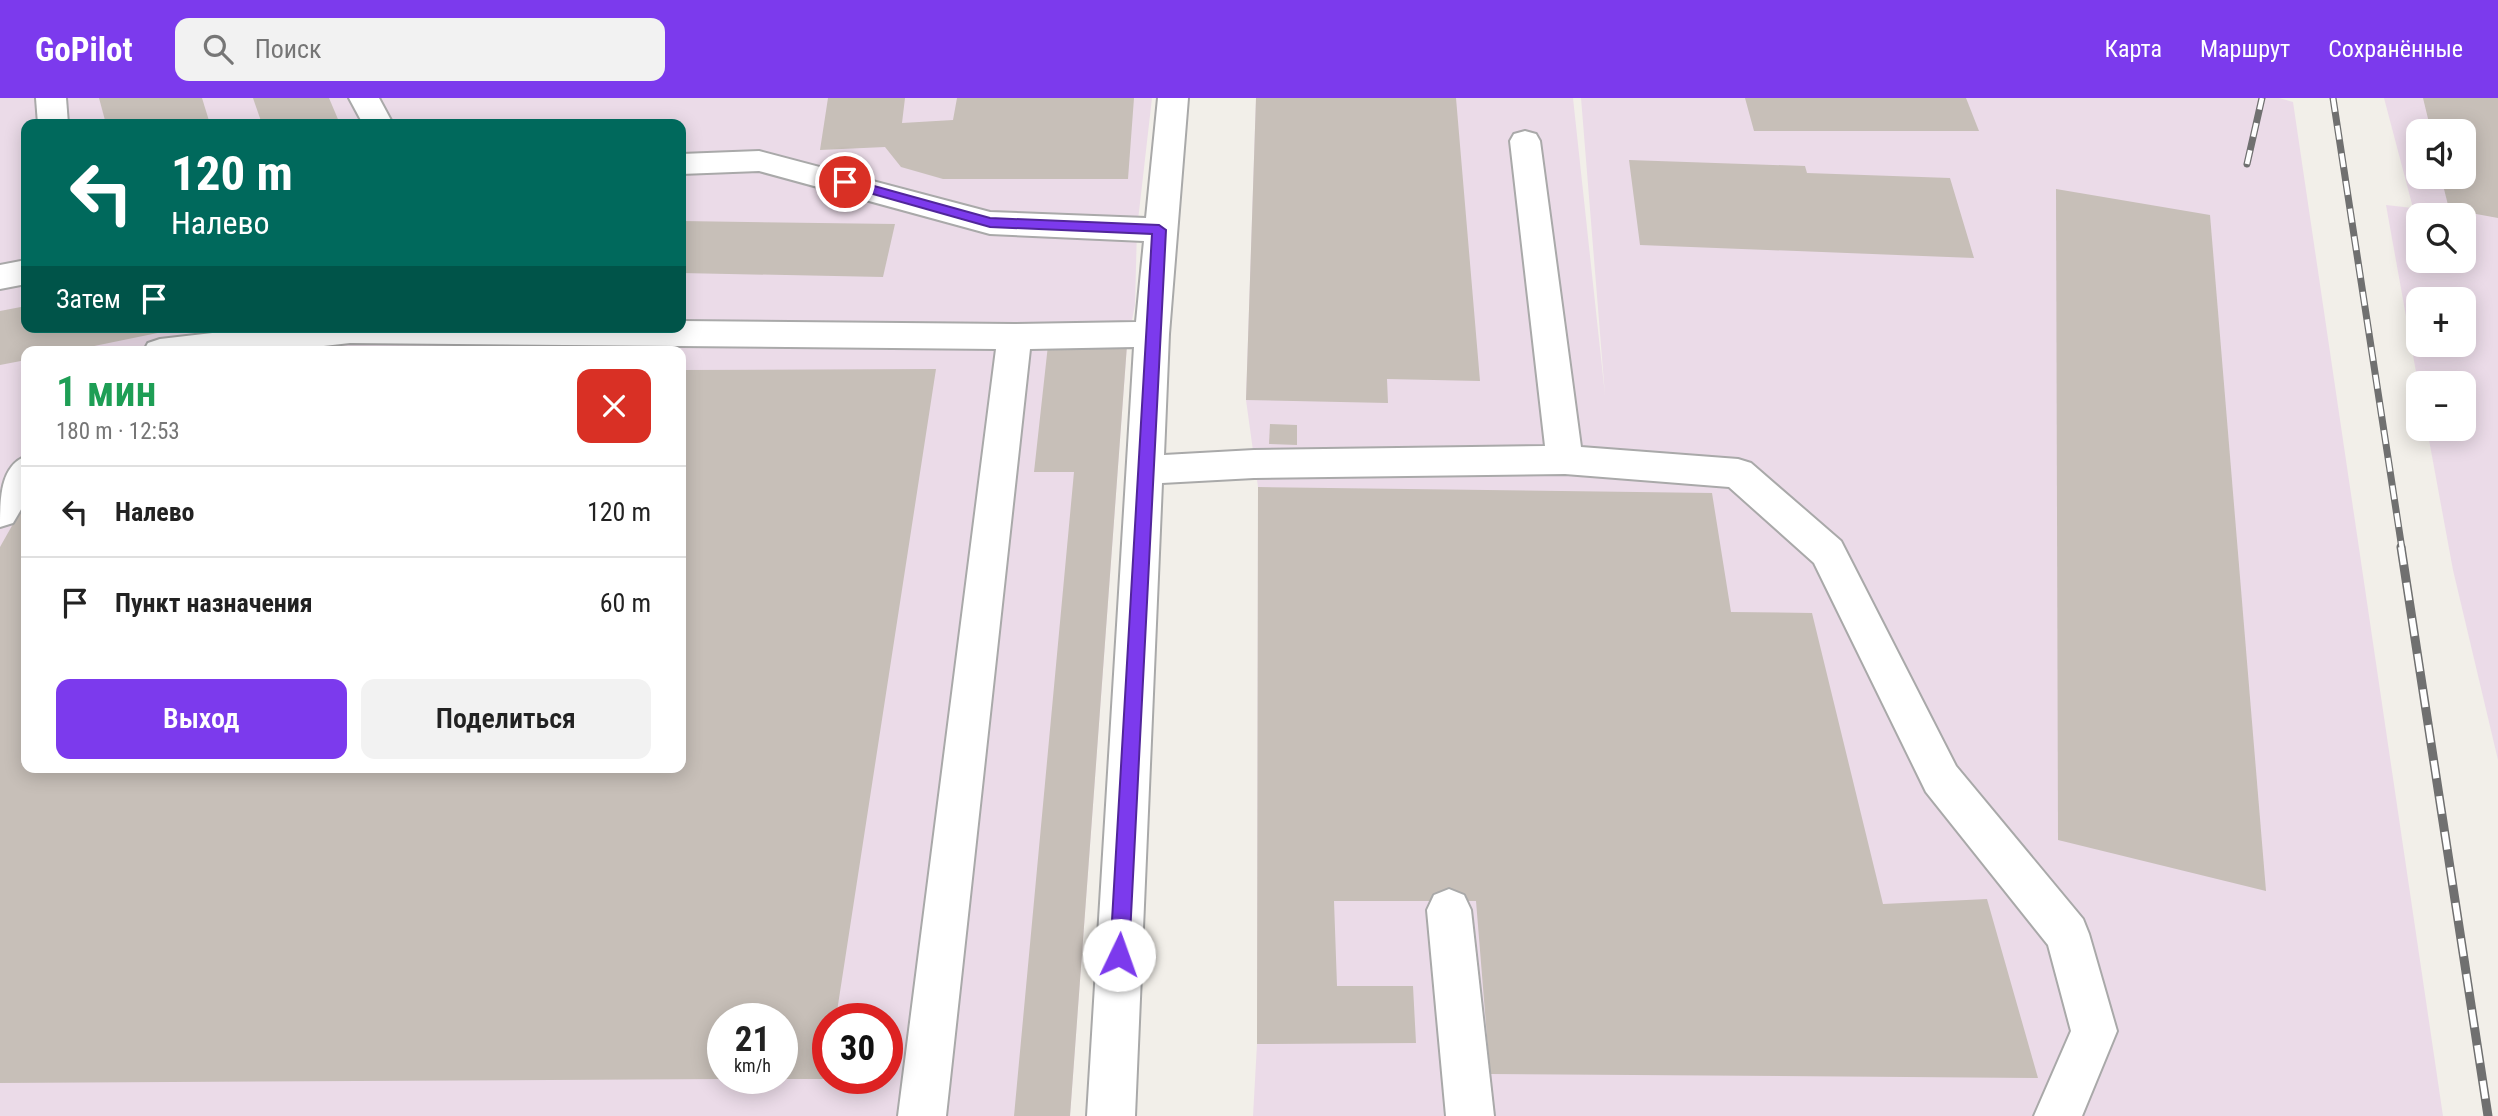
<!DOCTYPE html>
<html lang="ru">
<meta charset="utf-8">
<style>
:root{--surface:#fff;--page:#f2f2f2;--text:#222;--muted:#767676;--line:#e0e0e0;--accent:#7c3aed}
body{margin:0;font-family:"Roboto Condensed",sans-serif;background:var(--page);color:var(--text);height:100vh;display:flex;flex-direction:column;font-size:26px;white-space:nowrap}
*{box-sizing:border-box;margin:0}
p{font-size:23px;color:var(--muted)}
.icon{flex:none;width:38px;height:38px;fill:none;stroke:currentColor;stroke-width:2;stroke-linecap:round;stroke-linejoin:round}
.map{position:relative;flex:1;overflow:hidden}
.drawer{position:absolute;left:21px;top:248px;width:665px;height:427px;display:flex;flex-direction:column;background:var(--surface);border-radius:14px;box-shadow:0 4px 18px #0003}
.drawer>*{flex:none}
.hud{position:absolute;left:21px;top:21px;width:665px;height:214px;border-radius:14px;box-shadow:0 4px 18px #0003;background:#00695c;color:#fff;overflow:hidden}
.controls{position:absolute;left:2406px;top:21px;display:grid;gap:14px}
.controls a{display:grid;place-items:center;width:70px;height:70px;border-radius:14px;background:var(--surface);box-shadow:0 4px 18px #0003;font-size:35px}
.speed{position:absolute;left:707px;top:905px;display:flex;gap:14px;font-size:35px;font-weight:700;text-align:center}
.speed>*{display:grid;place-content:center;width:91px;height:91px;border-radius:50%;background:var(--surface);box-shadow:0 4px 18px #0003;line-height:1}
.speed small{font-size:18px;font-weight:400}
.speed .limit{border:10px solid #d22;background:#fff;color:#111}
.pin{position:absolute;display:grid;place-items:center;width:60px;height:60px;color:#fff;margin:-30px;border:4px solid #fff;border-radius:50%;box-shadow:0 2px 7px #0007}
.me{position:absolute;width:77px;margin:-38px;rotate:3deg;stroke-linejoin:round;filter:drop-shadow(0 0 5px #0008)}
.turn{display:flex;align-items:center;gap:24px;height:147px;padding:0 35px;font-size:32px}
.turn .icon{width:91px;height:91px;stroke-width:2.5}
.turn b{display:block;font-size:49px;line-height:60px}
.then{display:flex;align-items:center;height:66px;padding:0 35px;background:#0003;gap:14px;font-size:26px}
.round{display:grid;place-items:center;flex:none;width:74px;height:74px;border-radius:14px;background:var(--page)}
.overview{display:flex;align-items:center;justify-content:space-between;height:119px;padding:0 35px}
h1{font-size:42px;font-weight:600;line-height:52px;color:#1e9e55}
.button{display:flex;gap:14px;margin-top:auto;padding:14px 35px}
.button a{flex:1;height:80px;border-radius:14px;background:var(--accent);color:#fff;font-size:28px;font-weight:600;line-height:80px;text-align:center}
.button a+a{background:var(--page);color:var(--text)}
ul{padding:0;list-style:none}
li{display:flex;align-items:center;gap:21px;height:91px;padding:0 35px;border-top:2px solid var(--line)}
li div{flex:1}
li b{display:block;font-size:26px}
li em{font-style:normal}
header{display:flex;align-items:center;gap:42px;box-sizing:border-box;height:98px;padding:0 35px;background:var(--accent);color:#fff}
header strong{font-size:33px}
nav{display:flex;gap:38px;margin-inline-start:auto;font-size:24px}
.search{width:490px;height:63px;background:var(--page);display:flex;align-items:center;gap:18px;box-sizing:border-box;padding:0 24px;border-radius:14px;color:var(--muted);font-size:26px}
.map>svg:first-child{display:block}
.industrial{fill:#ebdbe8;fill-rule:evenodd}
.building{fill:#c7bfb8}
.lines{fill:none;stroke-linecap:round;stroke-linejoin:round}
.minor-casing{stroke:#a9a9a9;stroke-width:4}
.minor{fill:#fff;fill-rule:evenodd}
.rail-far1-casing{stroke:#707070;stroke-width:7}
.rail-casing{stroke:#707070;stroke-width:9}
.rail-far1{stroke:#fff;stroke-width:4.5;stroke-dasharray:14;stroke-linecap:butt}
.rail{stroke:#fff;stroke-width:6;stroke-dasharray:18;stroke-linecap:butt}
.route{fill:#7c3aed;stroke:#51269a;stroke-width:2}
</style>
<header>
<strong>GoPilot</strong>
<div class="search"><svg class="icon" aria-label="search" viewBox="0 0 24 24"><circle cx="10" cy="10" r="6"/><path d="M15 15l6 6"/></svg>Поиск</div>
<nav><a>Карта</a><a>Маршрут</a><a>Сохранённые</a></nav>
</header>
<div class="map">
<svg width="2498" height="1018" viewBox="0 0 2498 1018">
<rect width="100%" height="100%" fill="#f2efe9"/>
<g class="industrial">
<path d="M0 0H1152L1137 131 1135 207 1127 247 1070 1018H0ZM26 26H681V229H26ZM26 254H681V670H26ZM723 920H782V980H723ZM828 920H887V980H828Z"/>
<path d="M1256 0H1573L1605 297 1581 0H2279L2293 4 2443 1018H1253L1257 946 1258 389 1246 302Z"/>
<path d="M2384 0H2498V662L2453 472 2427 331H2464V285H2418L2386 107 2413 110ZM2418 33H2464V79H2418ZM2418 117H2464V163H2418ZM2418 201H2464V247H2418Z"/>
</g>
<g class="building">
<path d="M99 0H202L210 26H106Z"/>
<path d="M253 0H329L340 26H262Z"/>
<path d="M828 0H905L902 25 953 22 957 0H1134L1128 81H943L901 69 885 49 820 52Z"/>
<path d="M1256 0H1456L1480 283 1387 281 1388 305 1246 302Z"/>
<path d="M1745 0H1966L1979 33H1754Z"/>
<path d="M2423 0H2498V120L2449 111 2441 79H2464V33H2431Z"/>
<path d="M1629 62 1805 68 1807 75 1950 80 1974 160 1640 147Z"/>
<path d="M2056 91 2210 117 2266 793 2058 742Z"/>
<path d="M681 123 895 126 883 179 681 175Z"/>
<path d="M26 208V229L182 230 65 254H26V262L0 267V213Z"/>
<path d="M1048 247H1127L1070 1018H1014L1074 374H1034Z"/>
<path d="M936 271 836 920H828L827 981H782V920H723V981L0 985V449L26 403V670H681V272Z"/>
<path d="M1270 326 1297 327V347L1269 346Z"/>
<path d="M1258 389 1712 395 1731 514 1812 515 1883 806 1987 801 2038 980 1490 976 1476 803H1334L1337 888H1413L1416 945 1257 946Z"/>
</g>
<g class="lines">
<g class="minor-casing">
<g id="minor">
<path d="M36 0H66L68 26H38Z"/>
<path d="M349 0H379L393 26H363Z"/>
<path d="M1158 0H1188L1169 236 1164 357 1254 352 1545 348 1510 43 1514 36 1525 33 1536 36 1540 43 1581 349 1738 361 1751 365 1841 443 1956 668 2083 821 2089 836 2117 933 2082 1018H2034L2071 933 2048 847 1926 694 1814 465 1729 389 1565 376 1254 380 1162 385 1135 1018H1087L1134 249 1030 251 946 1018H898L996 251 350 245 271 254H143L148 245 160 241 265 229H681V223L1014 226 1136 224 1144 143 990 136 759 73 681 76V56L759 53 990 114 1146 120Z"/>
<path d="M26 162V186L0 191V167Z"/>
<path d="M26 358V403L13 425 0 429C0 401 0 368 26 358Z"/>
<path d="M1449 791 1464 797 1471 812 1494 1018H1446L1427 812 1434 797Z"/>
</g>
</g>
<use href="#minor" class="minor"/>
<g class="rail-far1-casing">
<g id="rail-far1">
<path d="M2333 0 2402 451"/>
<path d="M2247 66 2262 0"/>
</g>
</g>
<g class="rail-casing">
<path id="rail" d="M2401 449 2488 1018"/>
</g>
<use href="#rail-far1" class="rail-far1"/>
<use href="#rail" class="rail"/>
</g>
<path class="route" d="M845 80 990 120 1159 127 1166 132 1129 857 1126 863 1119 866 1113 863 1110 857 1152 136 990 129 841 87V81Z"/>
</svg>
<div class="controls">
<a><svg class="icon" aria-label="sound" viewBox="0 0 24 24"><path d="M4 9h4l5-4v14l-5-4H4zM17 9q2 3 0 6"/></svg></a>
<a><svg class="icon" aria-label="search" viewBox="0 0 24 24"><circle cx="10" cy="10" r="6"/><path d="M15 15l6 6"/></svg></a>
<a>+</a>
<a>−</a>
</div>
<div class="speed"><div>21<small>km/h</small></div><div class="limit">30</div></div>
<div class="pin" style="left:845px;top:84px;background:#d93025"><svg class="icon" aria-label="arrive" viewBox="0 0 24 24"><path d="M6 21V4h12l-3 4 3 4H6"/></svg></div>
<svg class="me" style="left:1119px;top:857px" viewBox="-20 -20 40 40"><circle r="19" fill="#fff"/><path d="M0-13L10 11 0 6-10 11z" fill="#7c3aed"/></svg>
<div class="hud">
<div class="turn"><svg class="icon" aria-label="left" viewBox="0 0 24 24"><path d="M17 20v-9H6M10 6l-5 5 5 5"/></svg><div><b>120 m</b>Налево</div></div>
<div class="then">Затем<svg class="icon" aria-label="arrive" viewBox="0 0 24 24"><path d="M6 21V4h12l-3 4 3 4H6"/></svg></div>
</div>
<section class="drawer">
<div class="overview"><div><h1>1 мин</h1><p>180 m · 12:53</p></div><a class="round" style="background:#d93025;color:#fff"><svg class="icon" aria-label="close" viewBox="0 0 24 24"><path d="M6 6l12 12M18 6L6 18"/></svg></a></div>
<ul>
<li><svg class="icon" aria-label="left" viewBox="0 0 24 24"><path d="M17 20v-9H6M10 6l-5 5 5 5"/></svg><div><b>Налево</b></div><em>120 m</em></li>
<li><svg class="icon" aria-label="arrive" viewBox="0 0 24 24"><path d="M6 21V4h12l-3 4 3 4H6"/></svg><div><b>Пункт назначения</b></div><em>60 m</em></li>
</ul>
<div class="button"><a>Выход</a><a>Поделиться</a></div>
</section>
</div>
